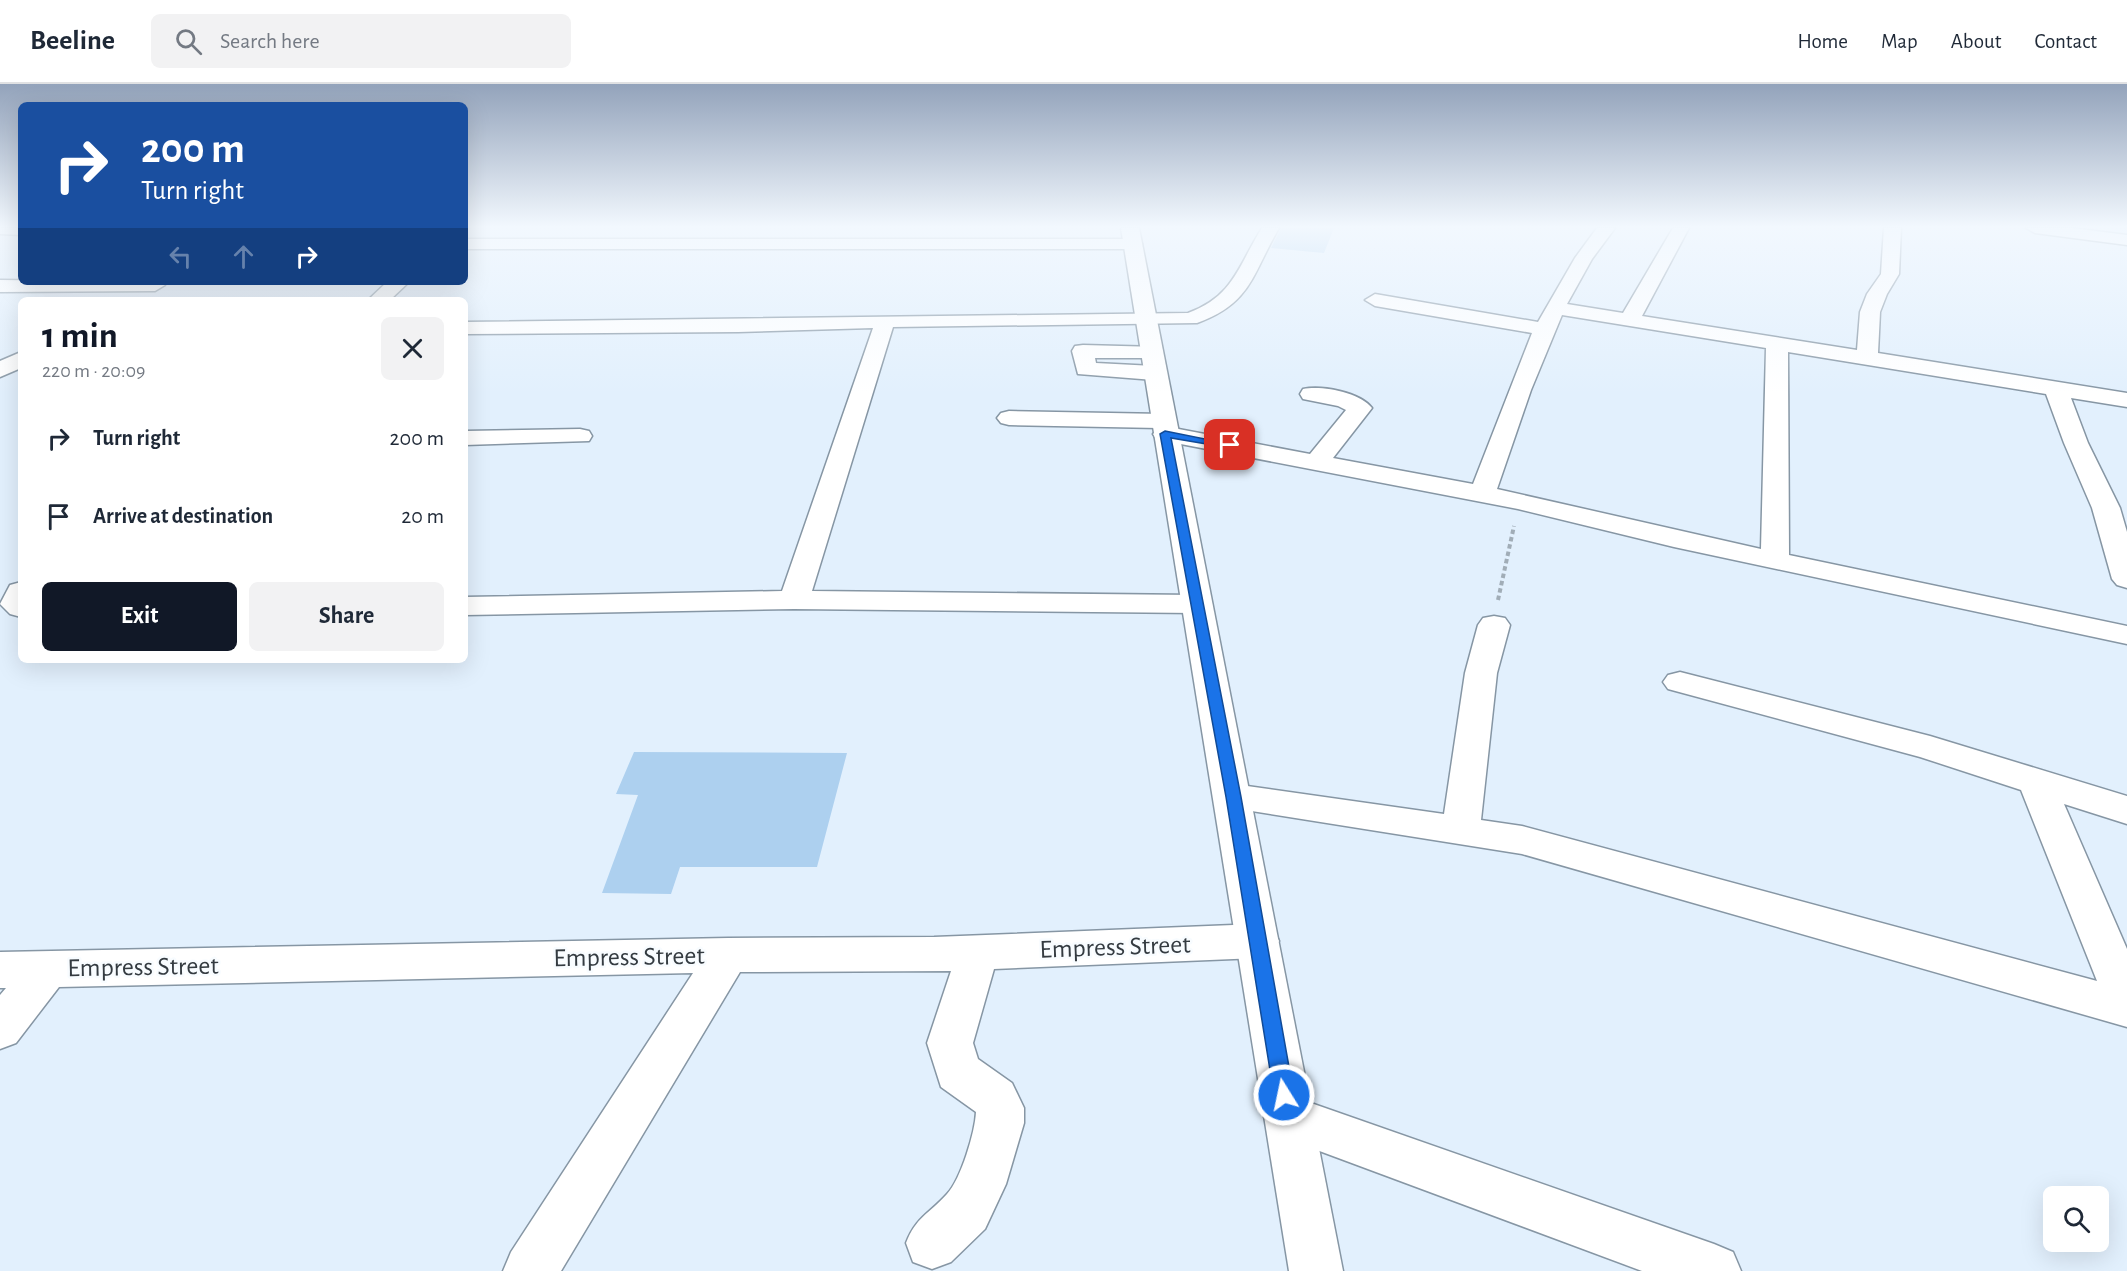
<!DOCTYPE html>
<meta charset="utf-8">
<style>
:root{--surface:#fff;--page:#f2f2f3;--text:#1f2937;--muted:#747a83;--line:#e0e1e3;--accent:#111827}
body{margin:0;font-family:"Alegreya Sans",sans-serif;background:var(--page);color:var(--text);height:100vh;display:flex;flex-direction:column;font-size:22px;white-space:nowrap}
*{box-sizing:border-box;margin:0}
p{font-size:20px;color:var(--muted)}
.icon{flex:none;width:33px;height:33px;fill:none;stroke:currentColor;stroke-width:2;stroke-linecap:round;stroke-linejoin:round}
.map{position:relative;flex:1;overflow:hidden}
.side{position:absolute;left:18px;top:213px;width:450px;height:366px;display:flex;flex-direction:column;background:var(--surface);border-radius:9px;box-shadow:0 6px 24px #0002}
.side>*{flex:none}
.top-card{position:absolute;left:18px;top:18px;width:450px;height:183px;border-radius:9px;box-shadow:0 6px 24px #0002;background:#1a4fa0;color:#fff;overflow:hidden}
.controls{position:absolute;left:2043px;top:1102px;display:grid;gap:12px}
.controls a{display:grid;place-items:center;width:66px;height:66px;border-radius:9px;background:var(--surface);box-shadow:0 6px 24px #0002;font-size:30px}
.pin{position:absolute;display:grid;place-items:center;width:51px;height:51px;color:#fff;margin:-26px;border-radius:12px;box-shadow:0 3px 9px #0006}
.me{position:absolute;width:66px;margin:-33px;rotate:350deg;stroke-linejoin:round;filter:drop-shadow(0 0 4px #0008)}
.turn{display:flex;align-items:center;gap:21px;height:126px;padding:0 24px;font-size:27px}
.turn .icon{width:78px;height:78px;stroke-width:2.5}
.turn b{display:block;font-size:42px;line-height:51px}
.lanes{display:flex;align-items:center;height:57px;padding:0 24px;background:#0003;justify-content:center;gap:30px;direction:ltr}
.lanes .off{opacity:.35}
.round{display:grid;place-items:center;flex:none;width:63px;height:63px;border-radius:9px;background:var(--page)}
.summary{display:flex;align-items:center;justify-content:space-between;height:102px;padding:0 24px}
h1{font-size:36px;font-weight:700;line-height:45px;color:var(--accent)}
.button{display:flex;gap:12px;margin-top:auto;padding:12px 24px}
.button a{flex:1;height:69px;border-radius:9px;background:var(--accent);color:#fff;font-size:24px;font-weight:700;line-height:69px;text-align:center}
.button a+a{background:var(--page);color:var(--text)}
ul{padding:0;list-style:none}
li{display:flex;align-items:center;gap:18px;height:78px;padding:0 24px}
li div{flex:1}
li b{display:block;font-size:22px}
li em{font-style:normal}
header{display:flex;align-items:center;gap:36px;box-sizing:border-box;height:84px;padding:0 30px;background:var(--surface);border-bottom:2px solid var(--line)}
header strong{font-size:28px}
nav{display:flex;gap:33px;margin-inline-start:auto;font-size:21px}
.search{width:420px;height:54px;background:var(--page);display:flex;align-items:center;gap:15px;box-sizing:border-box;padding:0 21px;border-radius:9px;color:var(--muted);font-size:22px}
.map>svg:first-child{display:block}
.building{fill:#add0ef}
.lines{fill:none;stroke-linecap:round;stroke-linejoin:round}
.minor-casing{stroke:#8696a4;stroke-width:3}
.major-casing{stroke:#8696a4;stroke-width:3}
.path{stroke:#a1adb7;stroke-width:4;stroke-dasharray:4.5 3;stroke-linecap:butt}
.minor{fill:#fff;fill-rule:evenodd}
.major{fill:#fff;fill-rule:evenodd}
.route{fill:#1a73e8;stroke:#114b97;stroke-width:1.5}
.labels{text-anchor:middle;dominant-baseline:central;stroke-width:5;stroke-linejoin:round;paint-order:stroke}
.near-street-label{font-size:26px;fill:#343b41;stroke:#f8fcff}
</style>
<header>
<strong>Beeline</strong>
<div class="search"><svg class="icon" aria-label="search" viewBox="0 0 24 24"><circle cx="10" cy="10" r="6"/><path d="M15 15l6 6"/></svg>Search here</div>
<nav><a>Home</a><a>Map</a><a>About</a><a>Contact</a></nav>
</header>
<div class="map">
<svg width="2127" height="1187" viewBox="0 0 2127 1187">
<rect width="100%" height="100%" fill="#e2f0fd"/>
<g class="building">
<path d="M1281 144H1334L1324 169 1271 164Z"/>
<path d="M634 668 847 669 817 783H680L671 810 602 809 638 711 616 710Z"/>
</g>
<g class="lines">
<g class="minor-casing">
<g id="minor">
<path d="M0 144H21V151L0 150Z"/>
<path d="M1262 144H1279C1252 190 1252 219 1197 239L893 243 812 507 1196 511 1207 514 1211 520 1207 526 1196 529 794 525 465 531V513L782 507 873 244 738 248 465 250V238L1188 229C1234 212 1238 182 1262 144Z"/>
<path d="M1597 144H1615L1592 175 1567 220 1623 229 1673 144H1689L1642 232 1857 266 1860 228 1867 210 1881 190 1884 144H1901L1899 190 1887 210 1880 228 1878 269 2127 309V323L2071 314 2088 359 2120 424 2127 448V504L2117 501 2112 495 2092 424 2064 359 2046 310 1788 268 1789 471 2127 542V560L1674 463 1518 425 1165 357 1156 355 1153 350 1159 344 1009 341 1001 339 997 334 1001 329 1009 327 1164 330 1172 332 1176 337 1168 343 1310 370 1346 326 1338 322 1303 315 1300 310 1303 305C1321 301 1360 308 1372 324L1333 374 1473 400 1532 249 1375 222 1365 216 1375 210 1538 238 1575 174ZM1562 231 1766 264 1761 465 1497 405 1531 306Z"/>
<path d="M2026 144H2072L2127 151V161L2035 149Z"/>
<path d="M465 155H1133L1142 160 1133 165H465Z"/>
<path d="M0 196 163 198 165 201 155 207 0 208Z"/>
<path d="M387 198H409L390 216H368Z"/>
<path d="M1083 261 1159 263 1162 268 1159 273 1151 274H1095L1096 279 1154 282 1162 284 1165 289 1162 294 1154 296 1078 290 1072 267 1075 262Z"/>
<path d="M21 268V284L0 293V277Z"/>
<path d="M580 345 589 347 592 352 589 357 465 361V347Z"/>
<path d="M21 498V533L10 530 0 520 10 501Z"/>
<path d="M1494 532 1505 534 1510 541 1497 589 1481 736 1522 742 2097 897 2021 706 1920 673 1668 605 1663 598 1668 591 1680 588 1930 652 2127 712V740L2064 720 2127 865V943L1522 770 1220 722 1214 713 1220 704 1233 700 1444 730 1465 589 1478 541 1483 534Z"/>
<path d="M1258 840 1273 845 1279 857 1273 869 1258 874 994 885 973 959 978 975 1012 999 1024 1024V1039L1006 1100 985 1145 951 1178 932 1185 913 1178 906 1159C916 1133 929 1130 947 1110 961 1095 975 1048 976 1028L941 1003 927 959 951 887 740 888 561 1187H503L511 1168 693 889 59 903 16 959 0 965V911L6 904H0V868L728 854 934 853Z"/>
<path d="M1288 1011 1714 1160 1733 1168 1741 1187H1642L1271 1049 1264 1033 1271 1017Z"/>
</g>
</g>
<g class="major-casing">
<path id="major" d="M1121 144H1139L1343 1187H1289Z"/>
</g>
<path class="path" d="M1498 516 1514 442"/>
<use href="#minor" class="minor"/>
<use href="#major" class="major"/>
</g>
<linearGradient id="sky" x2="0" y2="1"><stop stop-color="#93a3bb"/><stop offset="0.46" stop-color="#f2f8fe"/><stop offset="1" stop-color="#f2f8fe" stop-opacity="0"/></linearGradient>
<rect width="2127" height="310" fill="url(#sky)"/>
<path class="route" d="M1165 347 1235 361 1230 364 1171 354 1241 713 1294 1011 1291 1017 1284 1020 1277 1017 1274 1011 1226 713 1160 350Z"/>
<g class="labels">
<g class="near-street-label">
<text transform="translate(1115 863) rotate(-2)">Empress Street</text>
<text transform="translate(629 873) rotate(-1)">Empress Street</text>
<text transform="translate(143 883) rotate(-1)">Empress Street</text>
</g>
</g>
</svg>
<div class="controls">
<a><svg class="icon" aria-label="search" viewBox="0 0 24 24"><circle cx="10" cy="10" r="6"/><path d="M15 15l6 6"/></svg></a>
</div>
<div class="pin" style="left:1230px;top:361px;background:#d93025"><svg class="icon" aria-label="arrive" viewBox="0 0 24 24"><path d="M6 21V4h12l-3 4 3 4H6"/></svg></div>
<svg class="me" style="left:1284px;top:1011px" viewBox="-20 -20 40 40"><circle r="17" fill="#1a73e8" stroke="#fff" stroke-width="3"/><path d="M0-11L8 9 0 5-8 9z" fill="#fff"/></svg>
<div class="top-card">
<div class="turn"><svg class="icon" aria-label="right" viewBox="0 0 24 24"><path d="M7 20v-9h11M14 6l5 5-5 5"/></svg><div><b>200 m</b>Turn right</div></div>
<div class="lanes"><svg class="icon off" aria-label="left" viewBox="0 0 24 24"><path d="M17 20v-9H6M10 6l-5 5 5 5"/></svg><svg class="icon off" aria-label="ahead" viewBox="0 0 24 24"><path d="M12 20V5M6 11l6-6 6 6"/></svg><svg class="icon" aria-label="right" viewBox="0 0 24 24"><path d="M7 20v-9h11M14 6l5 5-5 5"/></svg></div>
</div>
<section class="side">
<div class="summary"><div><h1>1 min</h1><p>220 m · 20:09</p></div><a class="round"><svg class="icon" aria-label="close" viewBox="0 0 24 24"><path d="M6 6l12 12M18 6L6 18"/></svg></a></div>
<ul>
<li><svg class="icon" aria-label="right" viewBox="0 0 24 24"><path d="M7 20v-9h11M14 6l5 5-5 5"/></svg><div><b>Turn right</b></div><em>200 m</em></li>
<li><svg class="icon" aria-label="arrive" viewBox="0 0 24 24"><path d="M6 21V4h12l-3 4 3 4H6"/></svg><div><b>Arrive at destination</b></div><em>20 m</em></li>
</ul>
<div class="button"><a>Exit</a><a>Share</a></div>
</section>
</div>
